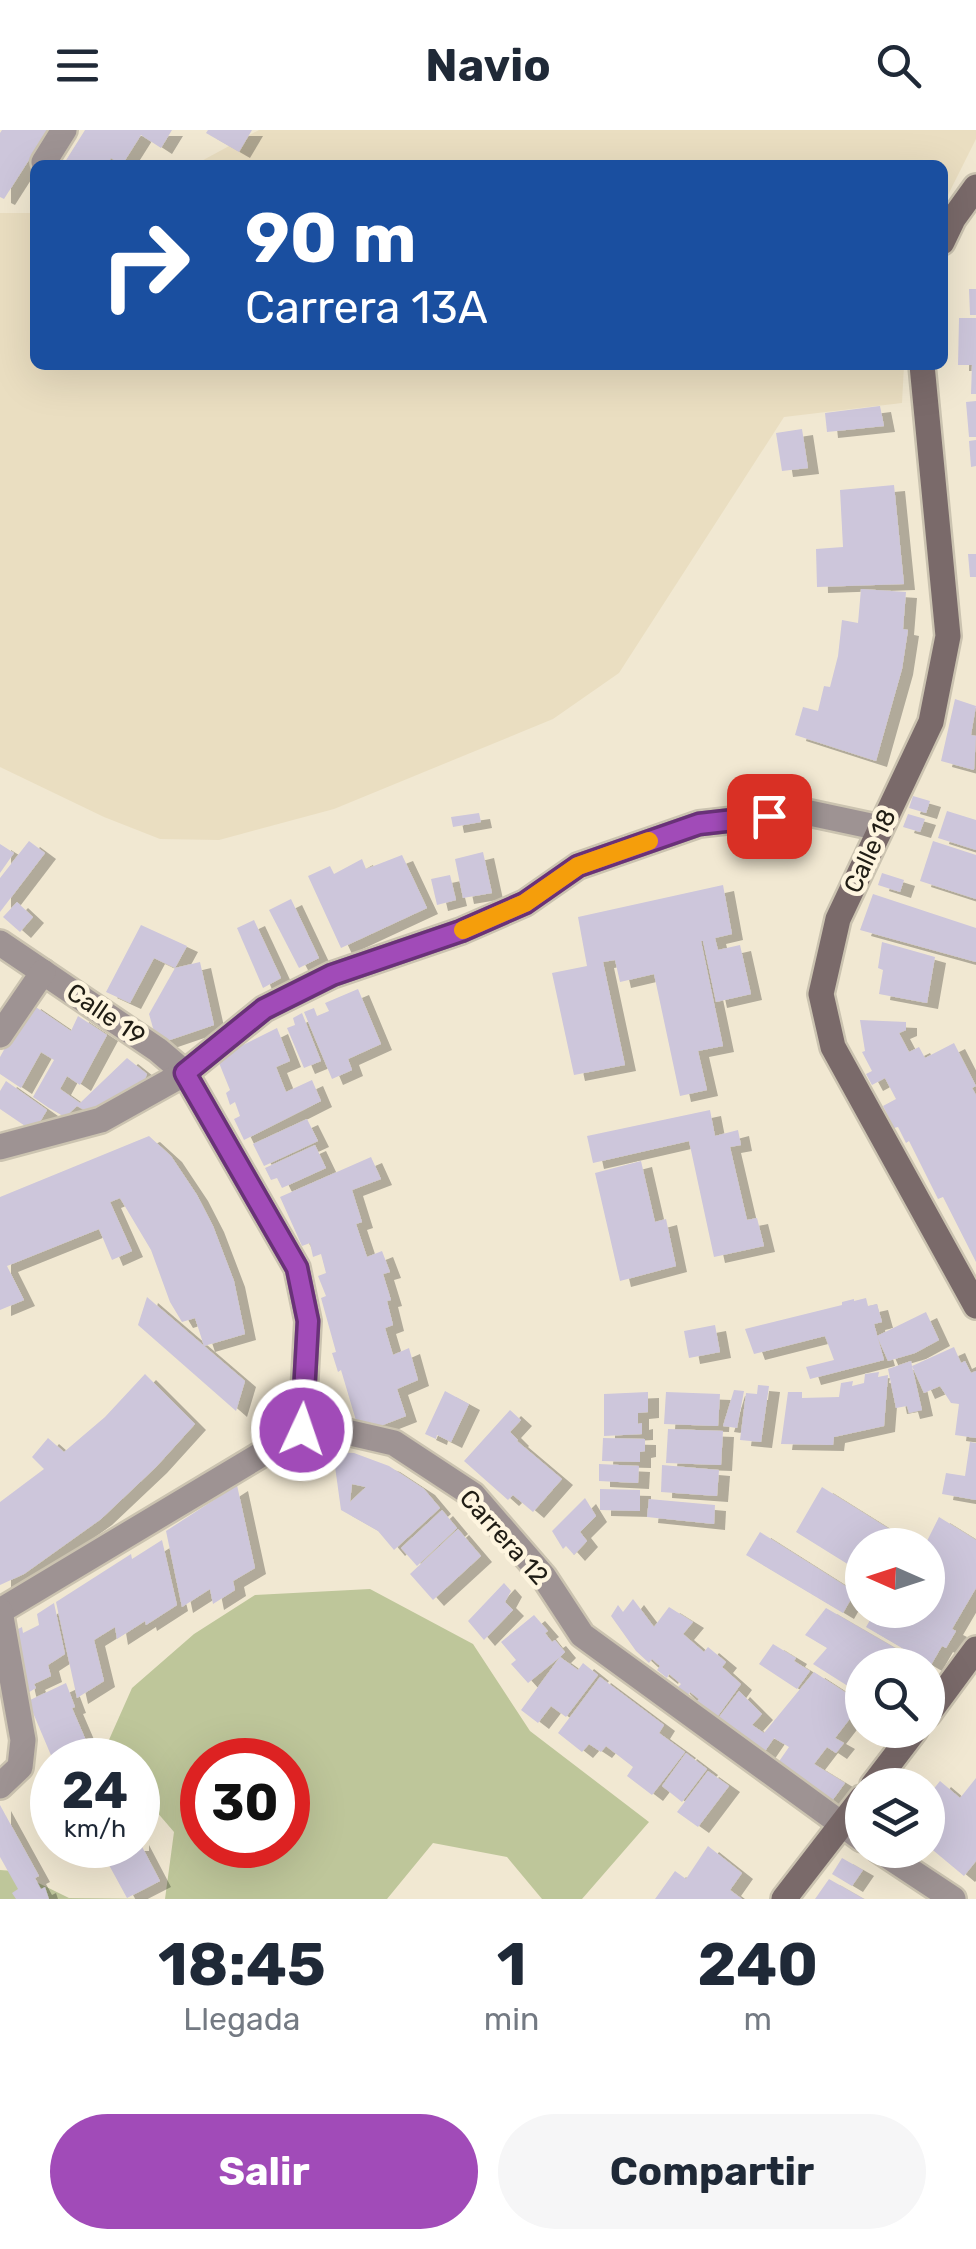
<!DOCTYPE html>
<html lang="es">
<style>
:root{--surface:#fff;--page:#f6f6f7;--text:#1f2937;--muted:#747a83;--accent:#a14bb8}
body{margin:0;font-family:Rubik,sans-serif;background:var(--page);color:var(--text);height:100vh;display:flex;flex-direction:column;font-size:38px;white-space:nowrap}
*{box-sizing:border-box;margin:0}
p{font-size:32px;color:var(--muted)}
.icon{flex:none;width:55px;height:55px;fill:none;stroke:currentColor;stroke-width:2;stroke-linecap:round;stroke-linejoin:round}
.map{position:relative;height:1769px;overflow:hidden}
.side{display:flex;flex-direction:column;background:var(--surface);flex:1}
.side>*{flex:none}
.guide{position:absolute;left:30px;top:30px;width:918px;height:210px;border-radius:15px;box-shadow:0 10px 40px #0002;background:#1a4fa0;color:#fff;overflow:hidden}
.needle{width:65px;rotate:273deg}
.tools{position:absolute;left:845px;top:1398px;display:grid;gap:20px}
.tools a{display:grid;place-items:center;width:100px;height:100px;border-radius:50%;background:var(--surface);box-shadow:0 10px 40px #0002;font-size:50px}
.speed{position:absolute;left:30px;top:1608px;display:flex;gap:20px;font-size:50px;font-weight:700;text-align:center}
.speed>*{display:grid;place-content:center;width:130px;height:130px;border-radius:50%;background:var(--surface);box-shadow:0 10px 40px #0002;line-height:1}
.speed small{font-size:25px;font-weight:400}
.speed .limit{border:15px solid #d22;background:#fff;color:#111}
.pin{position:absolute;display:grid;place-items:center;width:85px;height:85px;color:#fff;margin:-42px;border-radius:20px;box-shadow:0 5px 15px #0006}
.me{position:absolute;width:110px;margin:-55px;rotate:3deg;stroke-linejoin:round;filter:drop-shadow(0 0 8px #0008)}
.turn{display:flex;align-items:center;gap:35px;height:210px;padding:0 50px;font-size:45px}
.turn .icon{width:130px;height:130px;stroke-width:2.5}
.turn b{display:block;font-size:70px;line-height:85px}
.eta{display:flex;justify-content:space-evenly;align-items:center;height:170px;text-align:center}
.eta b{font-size:60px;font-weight:700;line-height:70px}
.button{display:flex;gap:20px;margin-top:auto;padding:20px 50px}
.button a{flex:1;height:115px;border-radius:60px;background:var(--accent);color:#fff;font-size:40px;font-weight:700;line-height:115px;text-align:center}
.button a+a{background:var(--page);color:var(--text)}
header{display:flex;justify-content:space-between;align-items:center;height:130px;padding:0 50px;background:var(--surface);font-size:45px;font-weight:700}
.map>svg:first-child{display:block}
.built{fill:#eadec1}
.green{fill:#bec69a;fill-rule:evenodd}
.building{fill:#cdc6db;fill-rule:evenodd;filter:url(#shadow)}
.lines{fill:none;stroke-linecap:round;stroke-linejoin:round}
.minor-casing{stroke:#cbc3b0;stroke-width:30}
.secondary-casing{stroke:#cbc3b0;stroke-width:30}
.minor{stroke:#9e9393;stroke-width:25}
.secondary{stroke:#7a6a6a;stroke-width:25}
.route-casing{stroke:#693178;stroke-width:25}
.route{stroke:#a14bb8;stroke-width:18}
.slow{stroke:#f59e0b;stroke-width:18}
.labels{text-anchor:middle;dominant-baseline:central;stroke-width:9;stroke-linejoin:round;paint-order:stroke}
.street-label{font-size:25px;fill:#201d15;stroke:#fef5df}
</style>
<header><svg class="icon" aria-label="menu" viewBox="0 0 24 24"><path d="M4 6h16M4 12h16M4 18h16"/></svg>Navio<svg class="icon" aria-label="search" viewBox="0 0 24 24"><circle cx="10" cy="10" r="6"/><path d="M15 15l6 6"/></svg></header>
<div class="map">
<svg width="976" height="1769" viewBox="0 0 976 1769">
<defs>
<filter id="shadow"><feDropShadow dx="11" dy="6" stdDeviation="0" flood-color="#0004"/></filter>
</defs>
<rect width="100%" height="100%" fill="#f1e8d2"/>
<g class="built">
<path d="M259 0H976V9L943 75 942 35H194Z"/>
<path d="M0 83H35V235H904L902 273 784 287 619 543 553 589 334 679 219 710 160 709 104 687 0 637Z"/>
</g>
<path class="green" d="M370 1459 473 1514 530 1601 649 1692 582 1769H542L507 1727 433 1713 387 1769H0V1740L14 1741 69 1768 165 1769 174 1702 138 1660V1630H112L104 1621 132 1558 194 1504 255 1465ZM202 1630H288V1715H202Z"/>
<g class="building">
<path d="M2 0H48L4 69 0 67V3Z"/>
<path d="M85 0H172L161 18 141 5 122 35 111 28 107 35H63Z"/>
<path d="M208 0H252L239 22 206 3Z"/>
<path d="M969 159H976V185H970Z"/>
<path d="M959 188H976V264H971L972 235H958Z"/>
<path d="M976 271V307H969L966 272Z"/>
<path d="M880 276 884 296 827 302 825 283Z"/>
<path d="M802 299 808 338 782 341 776 303Z"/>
<path d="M976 310V336L971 337 969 311Z"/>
<path d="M894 355 904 454 817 457 816 419 843 417 840 360Z"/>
<path d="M968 424H976V447H970Z"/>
<path d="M861 459 906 462 903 499 908 500 902 539 876 631 795 605 803 577 818 581 824 556 830 557 838 526 842 490 858 493Z"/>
<path d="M955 569 976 576 971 605 976 606 974 640 941 631Z"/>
<path d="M913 666 930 671 926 683 909 678Z"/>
<path d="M947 681 976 690V720L938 708Z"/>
<path d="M479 683 481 692 453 697 451 687Z"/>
<path d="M908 684 925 689 920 702 903 697Z"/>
<path d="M29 711 45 723 0 782V748Z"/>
<path d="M933 711 976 725V769L920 751Z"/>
<path d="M0 714 14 723 0 743Z"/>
<path d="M483 722 492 763 463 768 455 729Z"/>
<path d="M402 725 427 778 341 818 308 746 330 736 334 744 362 729 366 739Z"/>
<path d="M882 743 904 750 900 762 878 755Z"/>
<path d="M450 745 456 770 437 775 431 749Z"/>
<path d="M723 755 732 804 715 808 718 820 740 815 751 864 716 872 703 811H701L723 916 698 921 707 960 680 966 654 844 620 852 615 830 603 832 625 935 574 945 552 843 587 836 578 787Z"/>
<path d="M873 764 976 798V832L860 800Z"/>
<path d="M291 769 319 828 299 838 269 780Z"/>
<path d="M17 772 33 787 20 802 3 787Z"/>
<path d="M254 790 281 848 263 858 237 798Z"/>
<path d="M141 795 187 816 175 838 154 828 130 873 106 862Z"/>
<path d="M882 812 935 827 927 873 879 864 883 840 878 838Z"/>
<path d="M200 832 214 895 164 912 155 905 149 884 175 838Z"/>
<path d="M358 859 381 914 348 929 352 940 332 949 304 882 314 878 317 886 329 881 325 873Z"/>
<path d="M30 873 71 901 78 886 107 905 80 955 67 946 60 959 80 973 127 928 147 944 145 949 88 982 77 976 65 987 49 978 33 967 54 930 41 922 21 958 0 944V927Z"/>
<path d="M302 883 321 931 304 938 287 898 295 895 293 888Z"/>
<path d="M860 890 906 892V900L899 903 909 922 919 917 925 928 954 913 976 956 972 958 976 965V1132L943 1067 938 1069 909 1011 906 1013 898 997 894 998 883 976 896 969 885 948 872 955 866 944 872 941 862 922 865 921Z"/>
<path d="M277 898 290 931 276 937 286 962 312 950 321 971 244 1010 234 989 240 986 235 972 230 975 226 963 230 960 217 928Z"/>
<path d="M6 951 47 980 34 1002 0 979V961Z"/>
<path d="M710 980 715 1006 738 1000 741 1015 730 1017 747 1090 757 1088 764 1116 714 1127 689 1011 593 1033 587 1006Z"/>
<path d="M307 989 318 1011 264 1036 253 1014Z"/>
<path d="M149 1006 171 1026 197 1065 213 1096 234 1151 245 1204 204 1216 195 1188 182 1192 170 1172 151 1120 120 1068 110 1072 132 1121 112 1130 99 1099 7 1136 24 1170 0 1180V1067Z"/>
<path d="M315 1015 326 1038 282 1058 277 1048 271 1050 265 1038Z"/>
<path d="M371 1027 381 1049 352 1060 362 1092 356 1094 367 1127 382 1121 390 1142 383 1144 391 1170 387 1171 393 1195 385 1198 393 1225 409 1218 418 1250 397 1259 406 1286 360 1304 341 1240 338 1242 332 1223 336 1222 321 1168 326 1166 318 1146 326 1143 321 1124 313 1127 310 1113 302 1116 280 1067Z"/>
<path d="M641 1031 655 1092 666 1089 676 1136 620 1151 595 1043Z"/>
<path d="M147 1167 245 1251 236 1281 138 1195Z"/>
<path d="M866 1168 868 1176 877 1174 882 1192 874 1194 884 1230 810 1249 806 1237 834 1230 825 1206 754 1224 745 1199 842 1175V1172L854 1169V1171Z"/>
<path d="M926 1182 939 1210 915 1223 888 1231 877 1206Z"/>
<path d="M715 1195 720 1222 689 1228 684 1201Z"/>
<path d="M954 1217 961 1233 965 1231 971 1243 976 1241V1308L955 1305 959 1274 951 1273 940 1256 924 1263 912 1236 922 1280 909 1283 907 1276 896 1278 888 1239 911 1231 912 1236Z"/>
<path d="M879 1242 878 1247 888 1245 884 1296 834 1307 833 1315 781 1314 788 1262H802V1268L839 1267 841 1253 853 1251 852 1256 864 1253 865 1244Z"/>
<path d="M145 1244 195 1294 156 1337 101 1389 24 1444 0 1455V1372L44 1339 32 1327 48 1308 64 1322 105 1287Z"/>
<path d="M758 1255 769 1256 761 1312 740 1310 746 1263 757 1264Z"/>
<path d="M734 1260 744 1261 737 1298 723 1296Z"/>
<path d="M445 1261 469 1274 451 1312 437 1305 436 1309 425 1304Z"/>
<path d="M648 1262V1282L638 1283V1294L642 1293V1304L604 1306V1264Z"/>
<path d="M666 1262 720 1264 718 1296 664 1294Z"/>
<path d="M510 1280 521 1290 510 1302 518 1310 517 1311 562 1349 533 1382 513 1365 508 1370 464 1331Z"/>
<path d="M668 1299 723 1301 721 1335 666 1333Z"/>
<path d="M603 1308 645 1309V1321L640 1322V1332L602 1331Z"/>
<path d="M970 1312 976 1313V1370L942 1364 946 1343 965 1346Z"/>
<path d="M333 1322 354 1323 389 1336 424 1359 440 1378 394 1420 378 1401 341 1380ZM352 1354 366 1357 350 1372Z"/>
<path d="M599 1334 639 1336 638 1353 599 1351Z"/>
<path d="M662 1335 719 1340 717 1366 661 1362Z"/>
<path d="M237 1355 255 1438 233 1451 235 1460 213 1474 210 1459 182 1477 166 1401Z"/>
<path d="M822 1357 915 1415H862V1443L796 1402Z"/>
<path d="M600 1359 640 1360V1381L600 1380Z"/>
<path d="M585 1368 596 1386 580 1402 587 1411 574 1425 566 1416 563 1419 552 1401Z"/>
<path d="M649 1369 715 1375 714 1394 647 1387Z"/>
<path d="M442 1380 457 1398 417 1436 401 1418Z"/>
<path d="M939 1387 976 1410V1458L952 1499 956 1501 946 1518 942 1516 931 1535 866 1497 876 1480H928V1415H925Z"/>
<path d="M458 1399 481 1426 433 1470 410 1444Z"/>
<path d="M760 1402 855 1462 843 1483 746 1425Z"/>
<path d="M162 1410 177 1475 146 1495 145 1491 117 1509 115 1497 94 1510 104 1551 77 1568 56 1472 131 1424 132 1429Z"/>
<path d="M504 1453 511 1461 505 1472 513 1480 484 1510 468 1491Z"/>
<path d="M633 1469 654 1497 669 1477 693 1492 683 1504 704 1522 708 1517 726 1532 722 1537 741 1554 715 1590 696 1573 699 1569 690 1562 687 1566 678 1557 681 1554 669 1544 667 1548 657 1540 660 1536 652 1529 649 1533 636 1521 611 1486 618 1475 623 1482Z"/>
<path d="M54 1473 65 1524 48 1535 51 1546 34 1554 36 1558 26 1564 12 1502 22 1497 23 1503 39 1495 37 1484Z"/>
<path d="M826 1478 902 1522 892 1535H862V1565L813 1534 827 1518 805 1505Z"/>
<path d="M534 1485 548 1501 545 1503 552 1512 555 1510 565 1522 560 1527 578 1540 583 1533 598 1545 566 1587 551 1576 538 1593 521 1580 560 1527 528 1553 511 1534 516 1530 501 1512Z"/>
<path d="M773 1514 796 1528 794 1531 810 1541 797 1559 759 1534Z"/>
<path d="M814 1542 862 1573 835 1608 844 1613 836 1623 827 1617 814 1634 845 1653 829 1675 773 1640 789 1617 774 1608 761 1627 716 1591 739 1561 762 1584 752 1595 764 1603Z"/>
<path d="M600 1547 664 1595 659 1603 685 1622 652 1665 627 1646 633 1637 606 1616 601 1622 589 1614 582 1622 558 1603Z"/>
<path d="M66 1553 75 1577 72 1578 91 1622 75 1630H53L28 1571Z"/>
<path d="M862 1585V1600H889L880 1612 854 1595Z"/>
<path d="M686 1623 707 1639 682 1672 662 1656Z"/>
<path d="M708 1641 729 1656 698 1697 677 1682Z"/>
<path d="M976 1648V1731L964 1746 928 1716V1666L940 1651 960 1668Z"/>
<path d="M0 1675 39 1746 35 1748 41 1759 45 1757 49 1769H16L12 1763 18 1759 0 1727Z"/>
<path d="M138 1709 160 1751 127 1768 98 1715H138Z"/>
<path d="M708 1716 742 1743 730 1760 742 1769H655L675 1741 686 1749Z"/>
<path d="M842 1728 863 1740 852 1756 832 1744Z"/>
<path d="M829 1749 864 1769H815Z"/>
</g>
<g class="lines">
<g class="minor-casing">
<g id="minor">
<path d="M44 32 64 0"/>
<path d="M0 813 158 920 185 943 297 1138 308 1191 302 1300"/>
<path d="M0 905 43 842"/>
<path d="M0 1017 101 990 185 943 264 879 332 845 461 801 525 773 578 736 699 694 805 682 880 698"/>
<path d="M0 1481 302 1300 329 1298 394 1313 473 1365 544 1447 582 1505 862 1709"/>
<path d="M0 1656 20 1637 23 1610 0 1481"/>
<path d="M879 1720 953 1769"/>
</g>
</g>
<g class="secondary-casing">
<g id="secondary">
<path d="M942 112 953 89 976 57"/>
<path d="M922 235 948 506 931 592 838 789 821 864 833 917 976 1176"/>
<path d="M928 1584 976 1519"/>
<path d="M873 1655 915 1600"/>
<path d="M784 1769 862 1668"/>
</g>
</g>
<use href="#minor" class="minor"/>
<use href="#secondary" class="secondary"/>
</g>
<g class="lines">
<g class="route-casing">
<path id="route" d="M302 1300 308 1191 297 1138 185 943 264 879 332 845 461 801 525 773 578 736 699 694 769 686"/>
</g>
<use href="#route" class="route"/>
<path class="slow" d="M463 800 525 773 578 736 649 711"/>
</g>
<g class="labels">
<g class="street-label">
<text transform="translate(870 721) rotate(-65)">Calle 18</text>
<text transform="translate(106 884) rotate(34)">Calle 19</text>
<text transform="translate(504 1407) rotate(48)">Carrera 12</text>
</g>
</g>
</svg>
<div class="tools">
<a><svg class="needle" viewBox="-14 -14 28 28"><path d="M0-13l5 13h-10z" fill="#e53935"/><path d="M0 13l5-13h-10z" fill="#747a83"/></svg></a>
<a><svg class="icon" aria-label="search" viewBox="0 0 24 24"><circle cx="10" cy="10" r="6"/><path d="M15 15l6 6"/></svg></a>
<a><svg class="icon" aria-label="layers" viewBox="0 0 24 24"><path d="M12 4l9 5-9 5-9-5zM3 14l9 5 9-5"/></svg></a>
</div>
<div class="speed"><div>24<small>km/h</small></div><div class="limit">30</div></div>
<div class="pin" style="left:769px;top:686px;background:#d93025"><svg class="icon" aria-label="arrive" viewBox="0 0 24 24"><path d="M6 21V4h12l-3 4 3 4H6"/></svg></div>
<svg class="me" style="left:302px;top:1300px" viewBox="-20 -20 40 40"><circle r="17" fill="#a14bb8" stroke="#fff" stroke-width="3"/><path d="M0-11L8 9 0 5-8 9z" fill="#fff"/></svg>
<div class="guide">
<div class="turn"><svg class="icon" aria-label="right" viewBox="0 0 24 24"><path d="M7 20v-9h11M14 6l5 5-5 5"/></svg><div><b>90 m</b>Carrera 13A</div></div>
</div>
</div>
<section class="side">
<div class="eta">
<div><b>18:45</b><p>Llegada</p></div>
<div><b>1</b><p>min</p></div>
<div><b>240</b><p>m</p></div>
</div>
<div class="button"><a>Salir</a><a>Compartir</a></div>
</section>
